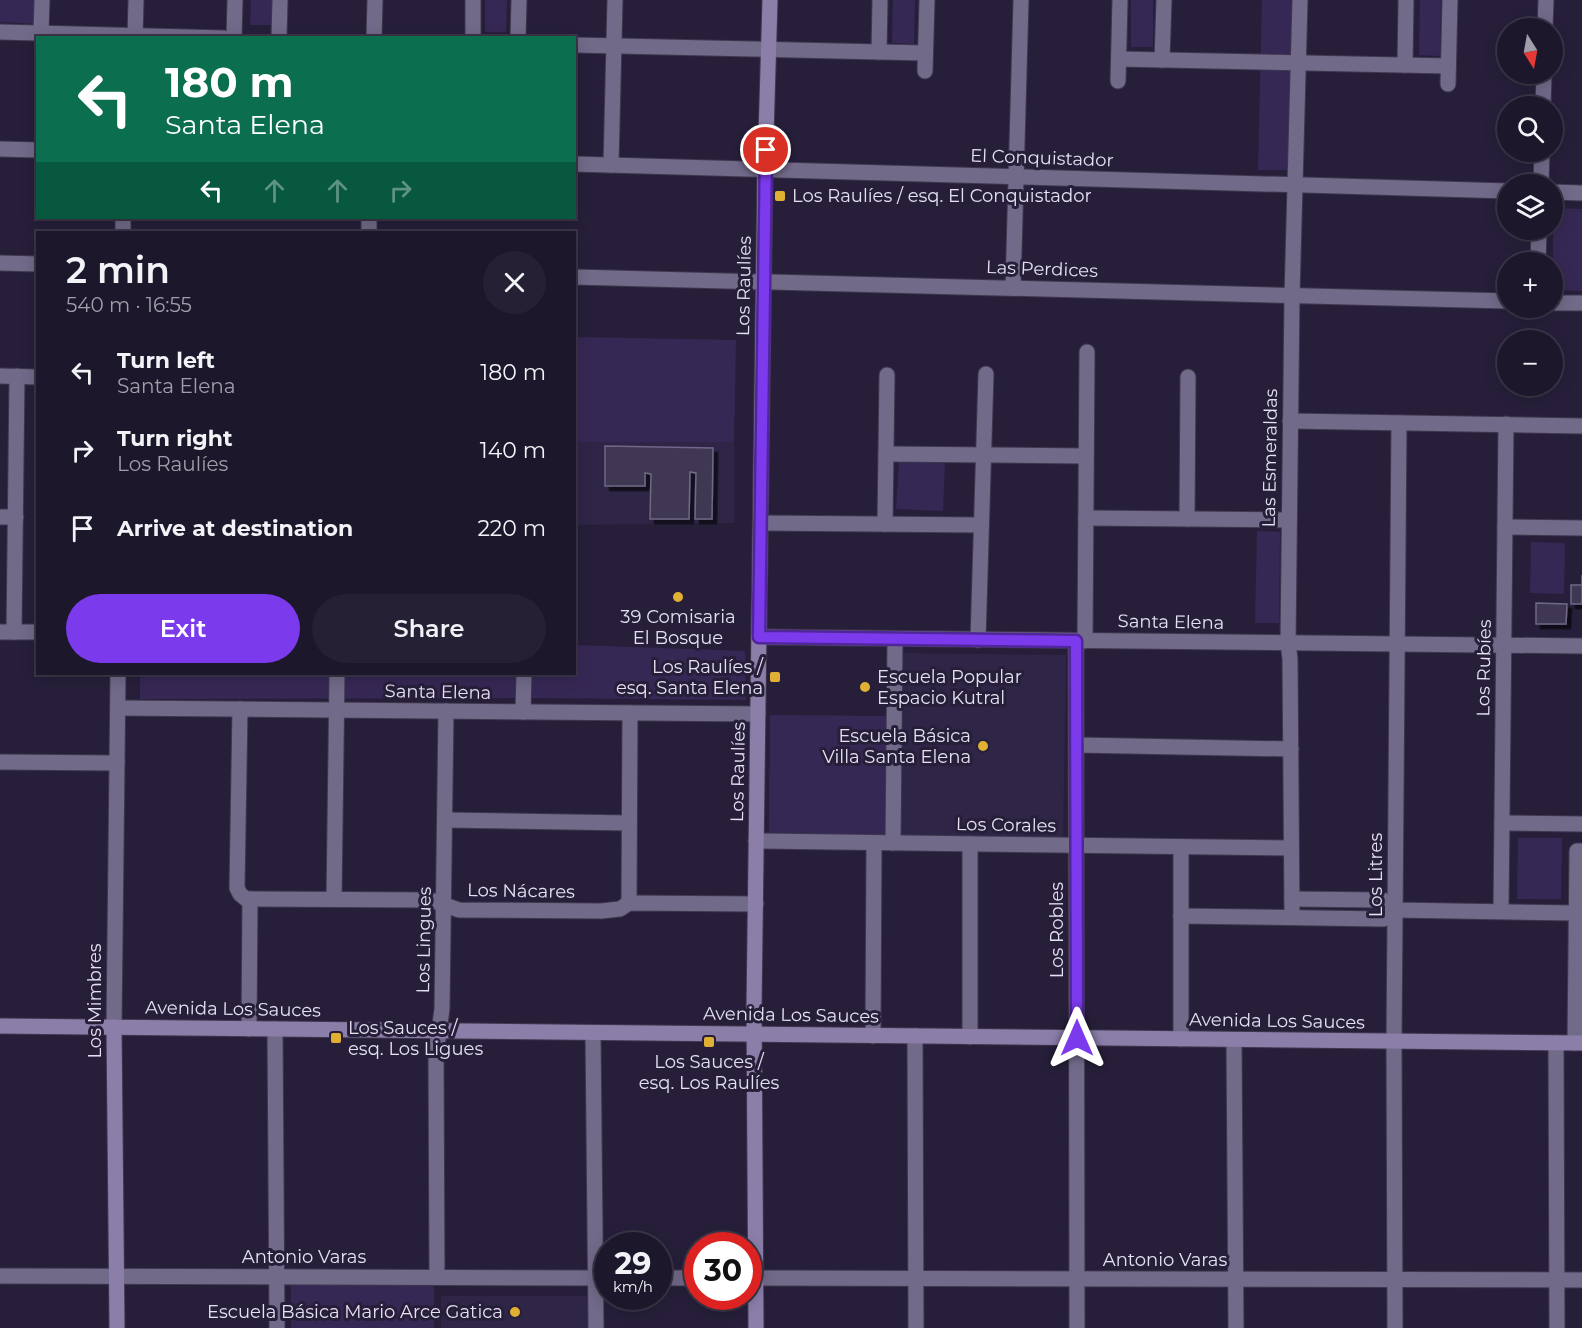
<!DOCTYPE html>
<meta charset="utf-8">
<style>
:root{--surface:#1d172c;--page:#252034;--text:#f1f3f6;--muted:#a09fa9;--line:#3b3648;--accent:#7c3aed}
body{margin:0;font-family:Montserrat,sans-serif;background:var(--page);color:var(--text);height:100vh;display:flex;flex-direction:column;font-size:22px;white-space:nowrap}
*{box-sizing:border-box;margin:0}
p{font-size:20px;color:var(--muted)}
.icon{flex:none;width:33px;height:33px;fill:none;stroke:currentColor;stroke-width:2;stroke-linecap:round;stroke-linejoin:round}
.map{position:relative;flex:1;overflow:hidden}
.sheet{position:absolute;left:36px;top:231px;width:540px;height:444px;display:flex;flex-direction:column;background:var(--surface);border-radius:0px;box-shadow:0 3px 15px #0003,0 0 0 2px var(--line)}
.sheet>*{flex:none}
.guide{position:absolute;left:36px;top:36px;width:540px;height:183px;border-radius:0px;box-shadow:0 3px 15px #0003,0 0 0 2px var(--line);background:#0b6e4f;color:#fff;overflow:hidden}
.needle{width:39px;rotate:169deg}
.fabs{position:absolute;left:1497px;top:18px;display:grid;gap:12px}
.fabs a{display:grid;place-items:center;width:66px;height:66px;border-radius:50%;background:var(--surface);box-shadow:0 3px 15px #0003,0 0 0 2px var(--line);font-size:30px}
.speed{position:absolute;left:594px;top:1232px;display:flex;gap:12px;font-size:30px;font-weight:700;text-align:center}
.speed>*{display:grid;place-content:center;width:78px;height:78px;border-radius:50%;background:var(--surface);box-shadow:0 3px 15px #0003,0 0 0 2px var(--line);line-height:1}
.speed small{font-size:15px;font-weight:400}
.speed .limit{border:9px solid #d22;background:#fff;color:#111}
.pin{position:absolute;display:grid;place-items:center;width:51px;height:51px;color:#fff;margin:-26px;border:3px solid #fff;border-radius:50%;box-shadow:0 2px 6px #0007}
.me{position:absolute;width:66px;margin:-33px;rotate:0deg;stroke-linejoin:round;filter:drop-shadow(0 0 4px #0008)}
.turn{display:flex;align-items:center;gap:21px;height:126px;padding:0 30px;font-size:27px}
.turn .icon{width:78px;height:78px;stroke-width:2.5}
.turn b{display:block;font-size:42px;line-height:51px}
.lanes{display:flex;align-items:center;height:57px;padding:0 30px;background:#0003;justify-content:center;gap:30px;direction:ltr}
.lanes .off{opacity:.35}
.round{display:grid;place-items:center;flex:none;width:63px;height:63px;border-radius:32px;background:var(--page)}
.head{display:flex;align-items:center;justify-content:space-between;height:102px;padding:0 30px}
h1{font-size:36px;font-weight:600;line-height:45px}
.action{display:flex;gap:12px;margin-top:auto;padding:12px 30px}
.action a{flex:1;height:69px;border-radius:36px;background:var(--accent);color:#fff;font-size:24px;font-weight:600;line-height:69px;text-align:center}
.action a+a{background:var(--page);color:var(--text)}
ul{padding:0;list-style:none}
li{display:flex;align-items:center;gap:18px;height:78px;padding:0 30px}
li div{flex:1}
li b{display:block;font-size:22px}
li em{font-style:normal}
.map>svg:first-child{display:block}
.built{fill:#2f2546}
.green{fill:#362854}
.building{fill:#3f3753;stroke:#6f6787;stroke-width:1.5;filter:url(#shadow)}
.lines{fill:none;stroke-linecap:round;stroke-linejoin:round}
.street-casing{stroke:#3f384e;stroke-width:17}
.secondary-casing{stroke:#3f384e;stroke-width:17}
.street{stroke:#726a89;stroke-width:15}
.secondary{stroke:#8b7faa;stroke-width:15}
.route-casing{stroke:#51269a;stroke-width:15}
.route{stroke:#7c3aed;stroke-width:10}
.poi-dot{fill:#dfb034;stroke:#271f3a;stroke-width:2}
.labels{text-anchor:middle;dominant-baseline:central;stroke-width:6;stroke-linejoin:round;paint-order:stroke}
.street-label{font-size:18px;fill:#e5e0f2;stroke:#271f3a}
.poi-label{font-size:18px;fill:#e5e0f2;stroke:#271f3a;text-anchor:start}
</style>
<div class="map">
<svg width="1582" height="1328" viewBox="0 0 1582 1328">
<defs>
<filter id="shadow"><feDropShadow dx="4.5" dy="4.5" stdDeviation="0" flood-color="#0009"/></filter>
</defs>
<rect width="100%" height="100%" fill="#271f3a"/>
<g class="built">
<path d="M574 442H734V523L575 525Z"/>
<path d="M903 653 1066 655 1063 838 900 836Z"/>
<rect x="441" y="1296" width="148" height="32"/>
</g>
<g class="green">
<path d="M0 0H36L35 24 0 22Z"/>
<path d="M251 0H272V25H250Z"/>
<path d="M485 0H507L506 32H485Z"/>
<path d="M893 0H915L914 44 892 43Z"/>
<rect x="1131" y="0" width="22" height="47"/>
<path d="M1262 0H1293L1289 170H1258Z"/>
<path d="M1420 0H1441L1440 56 1419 55Z"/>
<path d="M1553 208 1582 209V291L1553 290Z"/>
<path d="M575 337 736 340 734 442H575Z"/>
<path d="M899 461 945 463 943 511 896 509Z"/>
<path d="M1257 531 1280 532 1279 623H1255Z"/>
<path d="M1531 542 1565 543 1564 594 1530 593Z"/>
<path d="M575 645 745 651 746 700 542 698 140 699V674H574Z"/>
<path d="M770 715 888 716V835L769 834Z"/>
<path d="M1518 838H1562L1561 899H1517Z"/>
<rect x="291" y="1282" width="143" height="46"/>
</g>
<g class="building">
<path d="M605 446 713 448 712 519H695L696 473 690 472 689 519H650L651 474 645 473V486H605Z"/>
<path d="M1582 575V604H1571V585H1582Z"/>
<path d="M1536 603 1567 604 1566 624H1536Z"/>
</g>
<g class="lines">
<g class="street-casing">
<g id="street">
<path d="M1545 28 1546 0"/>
<path d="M0 32 224 38"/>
<path d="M41 33 42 0"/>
<path d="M135 38 136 0"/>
<path d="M234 38 235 0"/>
<path d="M279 38 280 0"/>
<path d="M374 38 375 0"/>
<path d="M473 38V0"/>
<path d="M518 38 519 0"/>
<path d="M574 45 925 53"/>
<path d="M879 52 880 0"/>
<path d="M1119 59 1448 66"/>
<path d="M1162 60 1164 0"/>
<path d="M1405 65 1406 0"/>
<path d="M925 71 927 0"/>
<path d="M1118 81 1120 0"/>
<path d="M1448 84 1450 0"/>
<path d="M1543 106 1544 74"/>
<path d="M0 149 38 150"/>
<path d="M574 164 1508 191"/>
<path d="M611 165 615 0"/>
<path d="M1541 184 1542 152"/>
<path d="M1552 192 1582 193"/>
<path d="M123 232V218"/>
<path d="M369 232V218"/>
<path d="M1538 262 1539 230"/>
<path d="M0 263 38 264"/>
<path d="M574 277 1508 301"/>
<path d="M1013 288 1021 0"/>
<path d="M1552 303H1582"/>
<path d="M0 376 38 377"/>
<path d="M1290 421 1582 426"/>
<path d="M886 454 1086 456"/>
<path d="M0 517H16"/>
<path d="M1086 518 1289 520"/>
<path d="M1187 519 1188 377"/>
<path d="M761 523 981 525"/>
<path d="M885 524 887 375"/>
<path d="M1505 527 1582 528"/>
<path d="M0 632H38"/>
<path d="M14 632 17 376"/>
<path d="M759 637 1582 646"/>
<path d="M978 640 986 374"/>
<path d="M1076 641 1077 1328"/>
<path d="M1085 641 1087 352"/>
<path d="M118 708 758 714"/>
<path d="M240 709 237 888 240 894 246 899 431 900 459 910 601 911 620 909 629 903 756 904"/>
<path d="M523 712 524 674"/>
<path d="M1077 745 1291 749"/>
<path d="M0 762 117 763"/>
<path d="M445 820 629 823"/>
<path d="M1502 823 1582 824"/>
<path d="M756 841 1291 848"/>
<path d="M893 843 895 639"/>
<path d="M970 844V1037"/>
<path d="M1181 847V1039"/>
<path d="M334 899 337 674"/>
<path d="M1292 899 1383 900 1396 910 1576 913"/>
<path d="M629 903 630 713"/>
<path d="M1501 911 1506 424"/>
<path d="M1181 916 1383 919 1396 910"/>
<path d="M1292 917 1290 659 1288 643 1292 296 1300 0"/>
<path d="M114 1027 118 674"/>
<path d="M249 1029 250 899"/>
<path d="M275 1029 277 1328"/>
<path d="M593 1033 596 1328"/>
<path d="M873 1036 874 843"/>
<path d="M915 1036 916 1328"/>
<path d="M1234 1040 1236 1328"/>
<path d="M1556 1043 1557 1328"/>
<path d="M1575 1043 1577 851H1582"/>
<path d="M0 1276 608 1278"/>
<path d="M437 1277 436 1054 442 1009 446 711"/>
<path d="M658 1278H698"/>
<path d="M748 1278 1582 1280"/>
<path d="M1395 1328 1394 1041 1399 423"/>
</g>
</g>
<g class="secondary-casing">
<g id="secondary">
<path d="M0 1026 1582 1043"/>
<path d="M114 1027 117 1328"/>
<path d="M756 1328 754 1008 765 170 770 0"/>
</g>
</g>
<use href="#street" class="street"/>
<use href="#secondary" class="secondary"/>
</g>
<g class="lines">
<g class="route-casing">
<path id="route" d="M766 150 759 637 1076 641 1077 1038"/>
</g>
<use href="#route" class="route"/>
</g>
<g class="poi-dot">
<rect x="774" y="190" width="12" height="12" rx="3"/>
<circle cx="678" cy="597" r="6"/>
<rect x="769" y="671" width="12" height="12" rx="3"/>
<circle cx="865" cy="687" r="6"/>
<circle cx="983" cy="746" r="6"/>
<rect x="330" y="1032" width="12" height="12" rx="3"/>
<rect x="703" y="1036" width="12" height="12" rx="3"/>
<circle cx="515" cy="1312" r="6"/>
</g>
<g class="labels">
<g class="street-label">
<text transform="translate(1042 158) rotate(2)">El Conquistador</text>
<text transform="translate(1042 269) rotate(2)">Las Perdices</text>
<text transform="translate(744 286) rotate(-89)">Los Raulíes</text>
<text transform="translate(1270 458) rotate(-89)">Las Esmeraldas</text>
<text transform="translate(1171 622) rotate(1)">Santa Elena</text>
<text transform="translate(1484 668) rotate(-89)">Los Rubíes</text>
<text transform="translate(438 692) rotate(1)">Santa Elena</text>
<text transform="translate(738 772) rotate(-89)">Los Raulíes</text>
<text transform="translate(1006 825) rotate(1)">Los Corales</text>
<text transform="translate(1376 875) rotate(-90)">Los Litres</text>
<text transform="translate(521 891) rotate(1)">Los Nácares</text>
<text transform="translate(1057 930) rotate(-90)">Los Robles</text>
<text transform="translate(424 940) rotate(-89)">Los Lingues</text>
<text transform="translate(95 1001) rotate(-90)">Los Mimbres</text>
<text transform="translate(233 1009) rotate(1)">Avenida Los Sauces</text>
<text transform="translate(791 1015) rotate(1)">Avenida Los Sauces</text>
<text transform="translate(1277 1021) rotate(1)">Avenida Los Sauces</text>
<text x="304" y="1257">Antonio Varas</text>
<text x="1165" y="1260">Antonio Varas</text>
</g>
<g class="poi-label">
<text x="792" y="196">Los Raulíes / esq. El Conquistador</text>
<text x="678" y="617" text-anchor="middle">39 Comisaria<tspan x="678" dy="21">El Bosque</tspan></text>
<text x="763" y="667" text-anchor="end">Los Raulíes /<tspan x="763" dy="21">esq. Santa Elena</tspan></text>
<text x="877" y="677">Escuela Popular<tspan x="877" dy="21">Espacio Kutral</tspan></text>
<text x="971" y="736" text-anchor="end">Escuela Básica<tspan x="971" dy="21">Villa Santa Elena</tspan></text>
<text x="348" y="1028">Los Sauces /<tspan x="348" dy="21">esq. Los Ligues</tspan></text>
<text x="709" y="1062" text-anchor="middle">Los Sauces /<tspan x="709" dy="21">esq. Los Raulíes</tspan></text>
<text x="503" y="1312" text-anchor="end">Escuela Básica Mario Arce Gatica</text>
</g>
</g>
</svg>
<div class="fabs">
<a><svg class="needle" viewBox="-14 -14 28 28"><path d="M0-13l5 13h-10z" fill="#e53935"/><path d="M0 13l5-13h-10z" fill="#a09fa9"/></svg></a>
<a><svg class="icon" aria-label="search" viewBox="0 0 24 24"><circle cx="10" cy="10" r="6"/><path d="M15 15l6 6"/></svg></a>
<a><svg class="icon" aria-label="layers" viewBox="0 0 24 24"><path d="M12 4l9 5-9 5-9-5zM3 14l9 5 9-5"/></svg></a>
<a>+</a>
<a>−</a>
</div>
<div class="speed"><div>29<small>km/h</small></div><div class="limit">30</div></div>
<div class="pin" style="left:766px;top:150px;background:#d93025"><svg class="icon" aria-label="arrive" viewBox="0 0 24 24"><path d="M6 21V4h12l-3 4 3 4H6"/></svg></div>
<svg class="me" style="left:1077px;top:1038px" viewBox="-20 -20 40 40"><path d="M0-17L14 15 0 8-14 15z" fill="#7c3aed" stroke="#fff" stroke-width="4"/></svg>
<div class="guide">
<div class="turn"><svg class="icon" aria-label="left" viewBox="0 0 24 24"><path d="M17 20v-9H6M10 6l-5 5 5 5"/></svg><div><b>180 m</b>Santa Elena</div></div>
<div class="lanes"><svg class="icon" aria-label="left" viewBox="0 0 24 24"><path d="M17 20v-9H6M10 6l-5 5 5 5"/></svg><svg class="icon off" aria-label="ahead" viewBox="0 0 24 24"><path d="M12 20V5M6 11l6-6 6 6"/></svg><svg class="icon off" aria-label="ahead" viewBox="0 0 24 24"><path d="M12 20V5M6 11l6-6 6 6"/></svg><svg class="icon off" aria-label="right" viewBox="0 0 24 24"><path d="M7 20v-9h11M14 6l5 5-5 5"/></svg></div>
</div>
<section class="sheet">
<div class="head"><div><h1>2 min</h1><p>540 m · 16:55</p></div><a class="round"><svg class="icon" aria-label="close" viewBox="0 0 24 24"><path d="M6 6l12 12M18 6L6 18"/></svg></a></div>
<ul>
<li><svg class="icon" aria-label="left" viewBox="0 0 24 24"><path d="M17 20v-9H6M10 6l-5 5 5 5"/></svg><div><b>Turn left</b><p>Santa Elena</p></div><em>180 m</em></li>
<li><svg class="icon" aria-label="right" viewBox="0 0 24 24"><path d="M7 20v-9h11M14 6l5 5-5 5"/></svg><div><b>Turn right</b><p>Los Raulíes</p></div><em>140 m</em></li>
<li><svg class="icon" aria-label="arrive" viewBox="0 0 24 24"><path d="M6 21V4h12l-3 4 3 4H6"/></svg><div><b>Arrive at destination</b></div><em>220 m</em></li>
</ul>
<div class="action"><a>Exit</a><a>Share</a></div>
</section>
</div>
